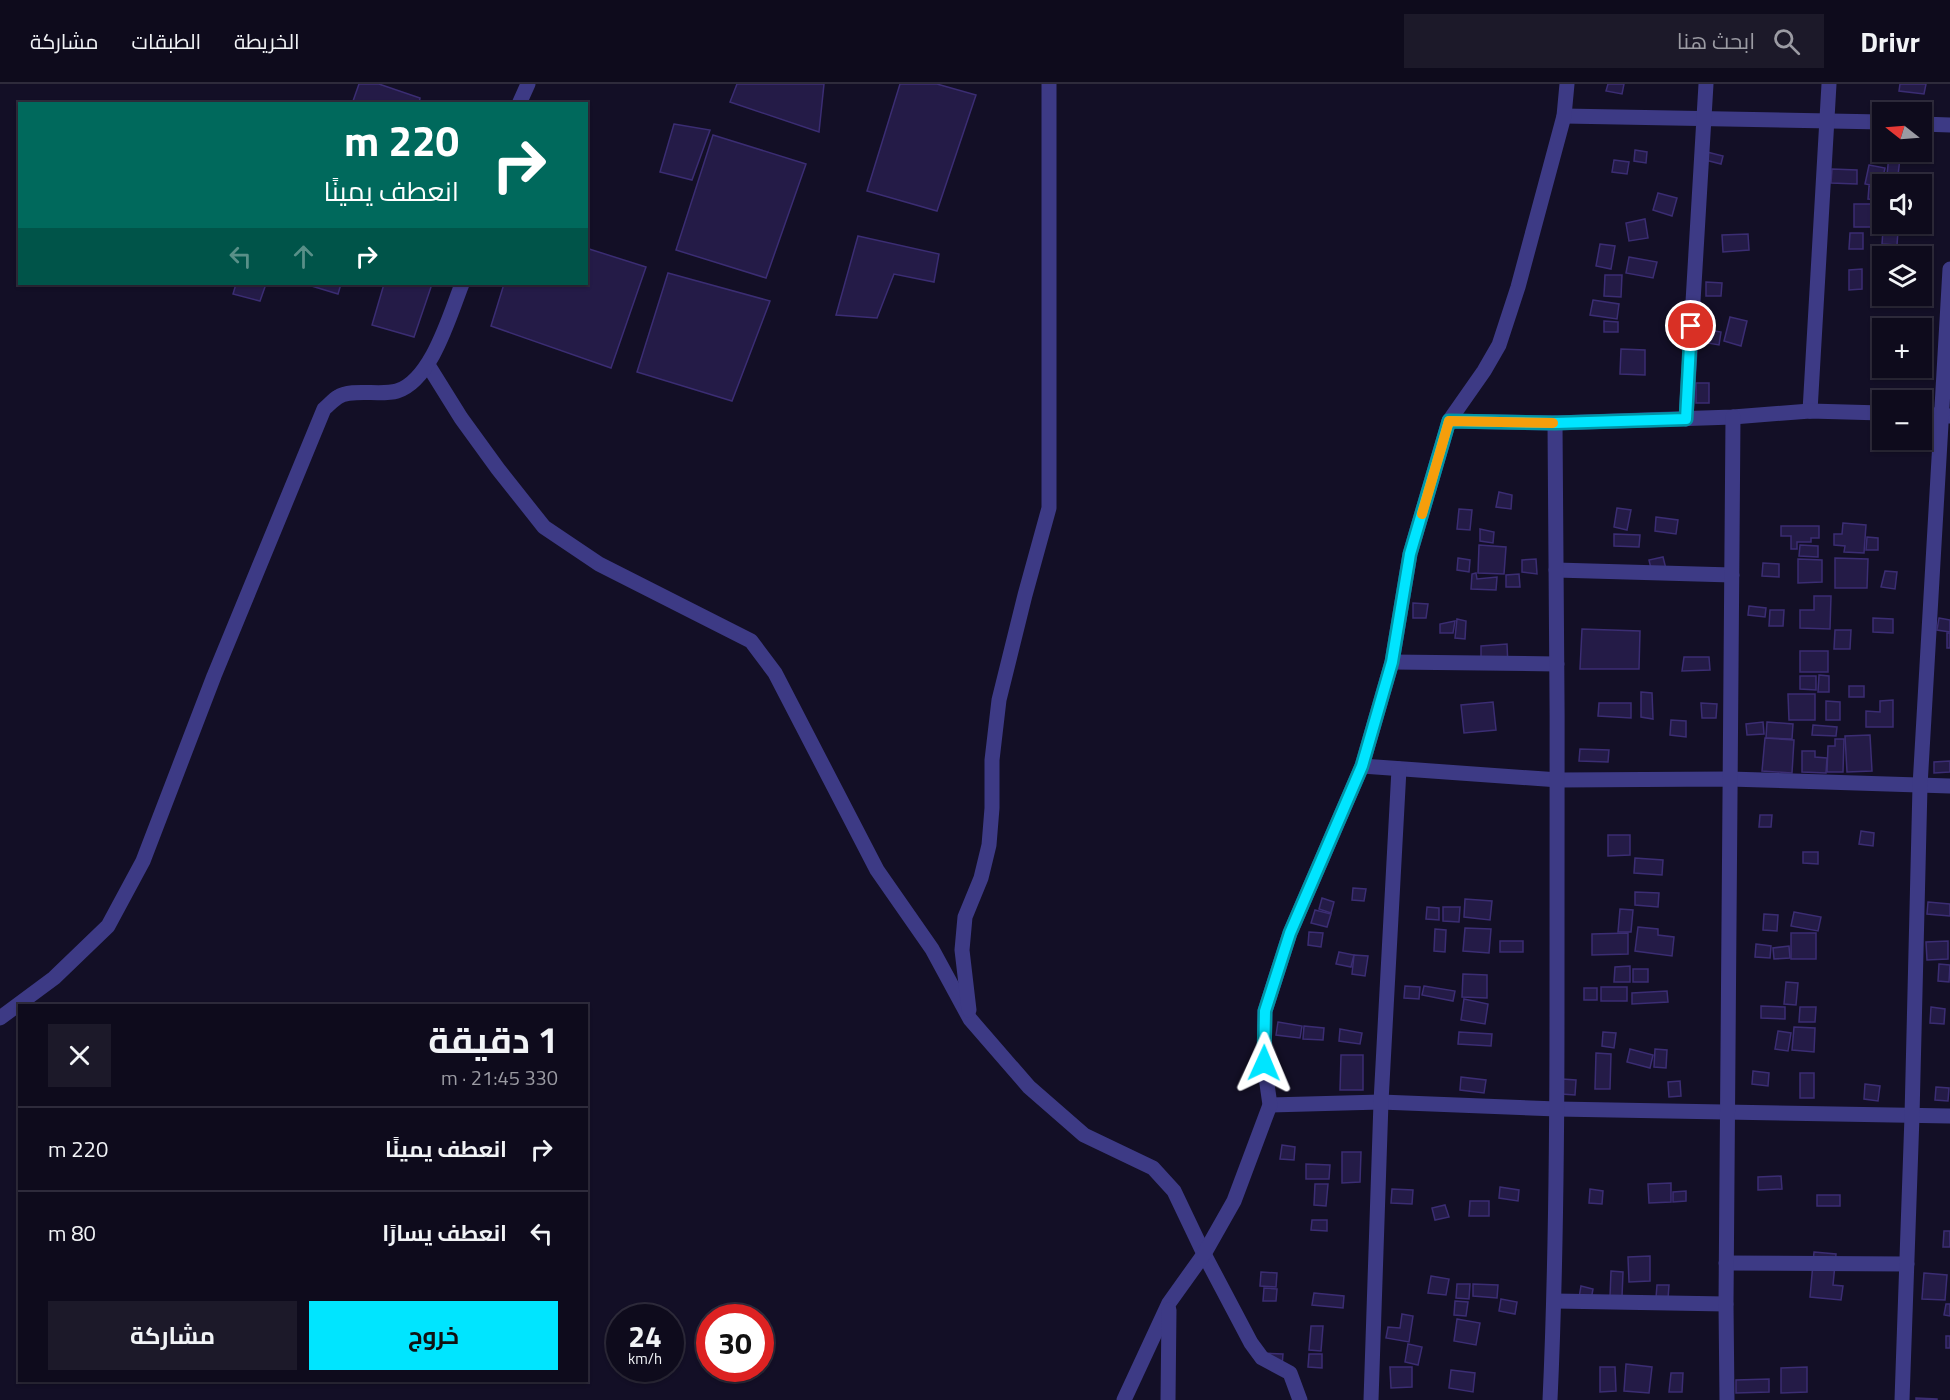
<!DOCTYPE html>
<html lang="ar">
<meta charset="utf-8">
<style>
:root{--surface:#0e0b1c;--page:#1c1929;--text:#f1f3f6;--muted:#9b9ba3;--line:#2e2b3b;--accent:#00e5ff}
body{margin:0;font-family:"Titillium Web",Cairo,sans-serif;background:var(--page);color:var(--text);direction:rtl;height:100vh;display:flex;flex-direction:column;font-size:22px;white-space:nowrap}
*{box-sizing:border-box;margin:0}
p{font-size:20px;color:var(--muted)}
.icon{flex:none;width:33px;height:33px;fill:none;stroke:currentColor;stroke-width:2;stroke-linecap:round;stroke-linejoin:round}
.map{position:relative;flex:1;overflow:hidden;direction:ltr}
.sheet{position:absolute;left:18px;top:920px;width:570px;height:378px;display:flex;flex-direction:column;background:var(--surface);border-radius:0px;box-shadow:0 2px 4px #0004,0 0 0 2px var(--line);direction:rtl}
.sheet>*{flex:none}
.banner{position:absolute;left:18px;top:18px;width:570px;height:183px;border-radius:0px;box-shadow:0 2px 4px #0004,0 0 0 2px var(--line);direction:rtl;background:#00695c;color:#fff;overflow:hidden}
.needle{width:39px;rotate:287deg}
.tools{position:absolute;left:1872px;top:18px;display:grid;gap:12px}
.tools a{display:grid;place-items:center;width:60px;height:60px;border-radius:0px;background:var(--surface);box-shadow:0 2px 4px #0004,0 0 0 2px var(--line);font-size:30px}
.speed{position:absolute;left:606px;top:1220px;display:flex;gap:12px;font-size:30px;font-weight:700;text-align:center}
.speed>*{display:grid;place-content:center;width:78px;height:78px;border-radius:50%;background:var(--surface);box-shadow:0 2px 4px #0004,0 0 0 2px var(--line);line-height:1}
.speed small{font-size:15px;font-weight:400}
.speed .limit{border:9px solid #d22;background:#fff;color:#111}
.pin{position:absolute;display:grid;place-items:center;width:51px;height:51px;color:#fff;margin:-26px;border:3px solid #fff;border-radius:50%;box-shadow:0 2px 6px #0007}
.me{position:absolute;width:66px;margin:-33px;rotate:1deg;stroke-linejoin:round;filter:drop-shadow(0 0 4px #0008)}
.turn{display:flex;align-items:center;gap:21px;height:126px;padding:0 30px;font-size:27px}
.turn .icon{width:78px;height:78px;stroke-width:2.5}
.turn b{display:block;font-size:42px;line-height:51px}
.lanes{display:flex;align-items:center;height:57px;padding:0 30px;background:#0003;justify-content:center;gap:30px;direction:ltr}
.lanes .off{opacity:.35}
.round{display:grid;place-items:center;flex:none;width:63px;height:63px;border-radius:0px;background:var(--page)}
.headline{display:flex;align-items:center;justify-content:space-between;height:102px;padding:0 30px}
h1{font-size:36px;font-weight:700;line-height:45px}
.primary-button{display:flex;gap:12px;margin-top:auto;padding:12px 30px}
.primary-button a{flex:1;height:69px;border-radius:0px;background:var(--accent);color:#111;font-size:24px;font-weight:700;line-height:69px;text-align:center}
.primary-button a+a{background:var(--page);color:var(--text)}
ul{padding:0;list-style:none}
li{display:flex;align-items:center;gap:18px;height:84px;padding:0 30px;border-top:2px solid var(--line)}
li div{flex:1}
li b{display:block;font-size:22px}
li em{font-style:normal}
header{display:flex;align-items:center;gap:36px;box-sizing:border-box;height:84px;padding:0 30px;background:var(--surface);border-bottom:2px solid var(--line)}
header strong{font-size:28px}
nav{display:flex;gap:33px;margin-inline-start:auto;font-size:21px}
.search{width:420px;height:54px;background:var(--page);display:flex;align-items:center;gap:15px;box-sizing:border-box;padding:0 21px;border-radius:0px;color:var(--muted);font-size:22px}
.map>svg:first-child{display:block}
.building{fill:#241b47;stroke:#3b2d73;stroke-width:1.5}
.lines{fill:none;stroke-linecap:round;stroke-linejoin:round}
.minor{stroke:#3d3a85;stroke-width:15}
.route-casing{stroke:#0095a6;stroke-width:15}
.route{stroke:#00e5ff;stroke-width:10}
.slow{stroke:#f59e0b;stroke-width:10}
</style>
<header>
<strong>Drivr</strong>
<div class="search"><svg class="icon" aria-label="search" viewBox="0 0 24 24"><circle cx="10" cy="10" r="6"/><path d="M15 15l6 6"/></svg>ابحث هنا</div>
<nav><a>الخريطة</a><a>الطبقات</a><a>مشاركة</a></nav>
</header>
<div class="map">
<svg width="1950" height="1316" viewBox="0 0 1950 1316">
<rect width="100%" height="100%" fill="#130f26"/>
<g class="building">
<path d="M359 0H379L420 14 419 20H352Z"/>
<path d="M737 0H824L819 48 730 18Z"/>
<path d="M900 0H937L976 11 937 127 867 107Z"/>
<path d="M1608 0H1624L1622 10 1606 7Z"/>
<path d="M1900 0H1926L1924 10 1899 7Z"/>
<path d="M674 40 710 46 692 96 660 88Z"/>
<path d="M713 51 806 80 766 194 676 166Z"/>
<path d="M1635 66 1647 68 1646 79 1634 77Z"/>
<path d="M1707 68 1723 72 1721 80 1705 76Z"/>
<path d="M1889 72 1900 74 1897 100H1886Z"/>
<path d="M1614 76 1629 78 1627 90 1612 88Z"/>
<path d="M1869 81 1885 84 1881 103 1865 100Z"/>
<path d="M1832 85 1857 86V100L1831 99Z"/>
<path d="M1902 96 1924 99 1923 113 1922 100H1901Z"/>
<path d="M1869 102 1882 104 1880 116 1868 115Z"/>
<path d="M1658 109 1677 114 1672 132 1653 126Z"/>
<rect x="1854" y="120" width="26" height="23"/>
<path d="M1645 135 1648 154 1629 157 1626 139Z"/>
<path d="M1883 146 1898 147 1897 161 1882 160Z"/>
<path d="M1850 149H1863V165H1849Z"/>
<path d="M1748 150 1749 166 1723 168 1722 151Z"/>
<path d="M858 152 939 170 934 198 894 190 877 234 836 231Z"/>
<path d="M1600 160 1615 162 1611 185 1596 182Z"/>
<path d="M1887 161 1909 165 1908 172H1885Z"/>
<path d="M586 164 646 183 611 284 491 242 504 200H586Z"/>
<path d="M1629 173 1657 178 1653 194 1626 189Z"/>
<path d="M1862 185V205L1849 206V186Z"/>
<path d="M1882 185V207L1878 206Z"/>
<path d="M668 189 770 217 732 317 637 288Z"/>
<path d="M1605 191H1622L1621 213 1604 212Z"/>
<path d="M1706 198 1722 199 1721 212H1706Z"/>
<path d="M236 200H266L260 217 233 210Z"/>
<path d="M305 200H341L338 210Z"/>
<path d="M384 200H432L414 253 372 241Z"/>
<path d="M1922 201H1926L1924 222 1913 221 1914 212H1922Z"/>
<path d="M1593 216 1619 220 1617 235 1590 231Z"/>
<path d="M1730 233 1747 237 1741 262 1724 257Z"/>
<path d="M1604 237 1618 238V248H1604Z"/>
<path d="M1699 244 1721 248 1719 261 1696 257Z"/>
<path d="M1621 265 1645 266V291L1620 290Z"/>
<rect x="1696" y="299" width="13" height="20"/>
<path d="M1499 408 1512 411 1511 425 1496 423Z"/>
<path d="M1617 424 1631 426 1627 446 1614 443Z"/>
<path d="M1459 425 1472 426 1470 446 1457 445Z"/>
<path d="M1656 433 1678 436 1676 450 1655 447Z"/>
<path d="M1843 439 1866 441 1864 469 1844 468 1845 462 1834 461V450H1842Z"/>
<path d="M1781 442H1819V454H1811V458H1797V465H1791V452H1781Z"/>
<path d="M1480 445 1494 448 1493 459 1480 457Z"/>
<path d="M1614 450 1640 451 1639 463 1614 462Z"/>
<path d="M1867 453 1878 454V466H1866Z"/>
<path d="M1479 461 1506 463 1504 490 1478 489Z"/>
<path d="M1800 461 1818 462V473L1799 472Z"/>
<path d="M1663 473 1667 489 1653 493 1649 476Z"/>
<path d="M1458 474 1470 476 1469 488 1457 486Z"/>
<path d="M1835 474 1868 475 1867 504H1835Z"/>
<path d="M1536 475 1537 490 1522 488V476Z"/>
<path d="M1798 475 1822 476V498L1798 499Z"/>
<path d="M1763 479 1779 480V493L1762 492Z"/>
<path d="M1885 487 1897 488 1895 505 1881 503Z"/>
<path d="M1476 489 1477 495 1497 493 1496 506 1471 505 1472 490Z"/>
<path d="M1519 490 1520 503H1506V491Z"/>
<path d="M1814 512H1831L1830 545 1800 544V526H1814Z"/>
<path d="M1413 519 1428 520 1426 534H1413Z"/>
<path d="M1749 522 1766 524 1765 533 1748 531Z"/>
<path d="M1770 526H1784L1783 542H1769Z"/>
<path d="M1873 534 1893 535V549L1873 548Z"/>
<path d="M1939 534 1950 536V548L1937 546Z"/>
<path d="M1457 535 1466 537 1465 555 1455 554Z"/>
<path d="M1455 537 1453 549H1440V540Z"/>
<path d="M1582 545 1640 547 1639 585H1580Z"/>
<path d="M1835 546H1851L1850 565H1834Z"/>
<rect x="1947" y="549" width="3" height="15"/>
<path d="M1507 560 1508 582 1481 583V562Z"/>
<rect x="1800" y="567" width="28" height="21"/>
<path d="M1684 573H1709L1710 586 1682 587Z"/>
<path d="M1819 591 1829 592V608H1818Z"/>
<path d="M1800 592H1816V606L1800 605Z"/>
<rect x="1849" y="602" width="15" height="11"/>
<path d="M1641 608 1652 609 1653 635 1641 633Z"/>
<path d="M1788 610H1815V636H1789Z"/>
<path d="M1893 616V643H1866V627L1880 628V617Z"/>
<path d="M1826 617 1840 618V636H1826Z"/>
<path d="M1493 618 1496 646 1464 649 1461 621Z"/>
<path d="M1599 619H1631V634L1598 632Z"/>
<path d="M1701 619 1717 620 1716 634H1702Z"/>
<path d="M1671 636 1686 637V653L1670 651Z"/>
<path d="M1763 638 1764 650 1747 651 1746 640Z"/>
<path d="M1767 638 1793 640 1792 655 1766 654Z"/>
<path d="M1813 641 1837 643 1836 652 1812 651Z"/>
<path d="M1870 651 1872 687 1847 688 1845 652Z"/>
<path d="M1765 654 1794 656 1792 689 1762 687Z"/>
<path d="M1835 655H1844L1843 688H1827L1828 662H1835Z"/>
<path d="M1580 665 1609 666 1608 678 1579 677Z"/>
<path d="M1802 667H1815V673L1827 674 1826 689 1802 688Z"/>
<path d="M1950 677V688L1934 689V678Z"/>
<path d="M1760 731H1772L1771 743H1759Z"/>
<path d="M1861 747 1874 749 1873 762 1859 760Z"/>
<path d="M1608 751H1630V771L1608 772Z"/>
<path d="M1803 768H1818V780L1803 779Z"/>
<path d="M1635 774 1663 776 1662 791 1634 789Z"/>
<path d="M1353 804 1366 805 1364 817 1352 816Z"/>
<path d="M1635 808 1659 809 1658 823 1635 821Z"/>
<path d="M1322 814 1334 818 1331 829 1319 825Z"/>
<path d="M1465 815 1492 817 1490 836 1464 833Z"/>
<path d="M1928 818 1950 820V832L1927 830Z"/>
<path d="M1427 823 1439 824V836L1426 835Z"/>
<path d="M1443 823H1460L1459 838 1443 837Z"/>
<path d="M1620 825 1633 826 1631 848H1618Z"/>
<path d="M1315 826 1331 830 1327 843 1311 839Z"/>
<path d="M1794 828 1821 833 1818 847 1791 842Z"/>
<path d="M1764 830 1778 831 1777 847 1763 846Z"/>
<path d="M1638 843 1658 845V851L1674 853 1672 872 1635 867Z"/>
<path d="M1465 844 1491 845 1489 869 1463 867Z"/>
<path d="M1435 845 1446 846 1445 868 1434 867Z"/>
<path d="M1309 848 1323 849 1321 863 1308 861Z"/>
<path d="M1628 849V870L1592 871V850Z"/>
<rect x="1791" y="849" width="25" height="26"/>
<rect x="1500" y="857" width="23" height="11"/>
<path d="M1948 857V875L1927 876 1926 858Z"/>
<path d="M1756 860 1771 862 1770 874 1755 873Z"/>
<path d="M1789 862 1790 874 1774 875 1773 864Z"/>
<path d="M1339 868 1354 871 1351 883 1336 880Z"/>
<path d="M1354 871 1368 872 1365 892 1352 890Z"/>
<path d="M1939 880 1950 881 1949 898 1938 897Z"/>
<path d="M1630 882V898H1614L1615 883Z"/>
<rect x="1633" y="885" width="15" height="13"/>
<path d="M1463 890 1487 891V914L1462 913Z"/>
<path d="M1786 898 1798 899 1796 921 1784 920Z"/>
<path d="M1405 902 1420 903 1419 915 1404 914Z"/>
<path d="M1424 902 1455 907 1453 917 1422 911Z"/>
<rect x="1601" y="903" width="26" height="14"/>
<rect x="1584" y="904" width="13" height="12"/>
<path d="M1667 907 1668 918 1632 920V909Z"/>
<path d="M1464 915 1488 920 1485 940 1461 936Z"/>
<path d="M1761 922 1785 923V935L1761 934Z"/>
<path d="M1800 923H1816L1815 938H1799Z"/>
<path d="M1931 923 1945 925 1944 940 1930 939Z"/>
<path d="M1278 938 1302 942 1300 954 1276 951Z"/>
<path d="M1304 942 1324 944 1323 956 1303 955Z"/>
<path d="M1794 943 1815 944 1814 968 1792 966Z"/>
<path d="M1340 945 1362 949 1360 960 1339 957Z"/>
<path d="M1778 947 1791 949 1788 967 1775 965Z"/>
<path d="M1459 948 1492 950 1491 962 1458 960Z"/>
<path d="M1603 948 1616 949 1614 964 1602 962Z"/>
<path d="M1630 965 1653 971 1650 984 1627 978Z"/>
<path d="M1655 965 1667 966 1666 984 1654 983Z"/>
<path d="M1596 969 1611 970 1610 1005H1595Z"/>
<path d="M1341 971H1363V1006H1340Z"/>
<path d="M1753 987 1769 989 1768 1002 1752 1000Z"/>
<rect x="1800" y="989" width="14" height="25"/>
<path d="M1461 993 1486 996 1484 1009 1460 1006Z"/>
<path d="M1562 995 1576 996 1575 1011 1561 1010Z"/>
<path d="M1680 997 1681 1012 1669 1013 1668 998Z"/>
<path d="M1865 1000 1880 1002 1878 1017 1864 1015Z"/>
<path d="M1936 1003 1949 1004 1948 1017 1935 1016Z"/>
<path d="M1282 1061 1295 1063 1294 1076 1280 1075Z"/>
<path d="M1342 1068H1361L1360 1098 1342 1099Z"/>
<path d="M1306 1080 1330 1081 1329 1095H1306Z"/>
<path d="M1781 1092 1782 1105 1758 1106V1093Z"/>
<path d="M1671 1099V1118L1649 1119 1648 1100Z"/>
<path d="M1315 1100H1328L1326 1122 1314 1121Z"/>
<path d="M1500 1103 1519 1106 1518 1117 1499 1114Z"/>
<path d="M1392 1105 1413 1106 1412 1120 1391 1119Z"/>
<path d="M1590 1105 1603 1107 1602 1120 1589 1119Z"/>
<path d="M1686 1107V1117L1673 1118V1108Z"/>
<rect x="1817" y="1111" width="23" height="11"/>
<path d="M1470 1117H1489V1132H1469Z"/>
<path d="M1445 1121 1449 1133 1435 1136 1432 1124Z"/>
<path d="M1312 1136H1327V1147L1311 1146Z"/>
<path d="M1944 1147H1950V1163H1943Z"/>
<path d="M1814 1168 1836 1170 1833 1201 1843 1202 1841 1216 1810 1213Z"/>
<path d="M1650 1172V1197L1629 1198 1628 1173Z"/>
<path d="M1611 1187 1623 1188 1622 1213H1610Z"/>
<path d="M1261 1188 1277 1189 1276 1203 1260 1202Z"/>
<path d="M1924 1189 1947 1191 1945 1216 1922 1215Z"/>
<path d="M1431 1192 1449 1195 1446 1211 1428 1209Z"/>
<path d="M1457 1200H1470L1469 1215 1456 1214Z"/>
<path d="M1473 1200 1498 1201 1497 1214 1473 1212Z"/>
<path d="M1657 1201H1669L1668 1215 1656 1214Z"/>
<path d="M1581 1202 1593 1205 1591 1216 1579 1214Z"/>
<path d="M1264 1204 1277 1205 1276 1217H1263Z"/>
<path d="M1314 1209 1344 1212 1343 1224 1312 1221Z"/>
<path d="M1501 1215 1517 1218 1515 1230 1499 1227Z"/>
<path d="M1455 1217 1468 1218 1466 1232 1454 1231Z"/>
<path d="M1946 1220H1950V1232L1944 1231Z"/>
<path d="M1402 1230 1413 1232 1409 1258 1386 1254 1388 1243 1400 1244Z"/>
<path d="M1457 1235 1480 1239 1476 1261 1454 1257Z"/>
<path d="M1311 1242H1323L1321 1267 1309 1266Z"/>
<rect x="1946" y="1252" width="4" height="12"/>
<path d="M1408 1260 1422 1263 1418 1281 1405 1278Z"/>
<path d="M1262 1269 1283 1270 1282 1282Z"/>
<path d="M1309 1270H1322V1284L1308 1283Z"/>
<path d="M1626 1280 1652 1283 1649 1309 1624 1307Z"/>
<path d="M1390 1283H1412V1303L1391 1304Z"/>
<path d="M1600 1283H1615L1616 1307 1600 1308Z"/>
<path d="M1807 1283V1308L1781 1309V1284Z"/>
<path d="M1451 1286 1475 1289 1473 1308 1449 1304Z"/>
<path d="M1671 1289H1683L1682 1308H1669Z"/>
<path d="M1769 1295V1308L1736 1309V1296Z"/>
<path d="M1916 1314 1937 1315V1316H1916Z"/>
</g>
<g class="lines">
<g class="minor">
<path d="M519 20 528 0"/>
<path d="M1564 32 1882 38"/>
<path d="M1922 40 1950 41"/>
<path d="M428 281 461 334 498 385 544 443 599 480 751 557 775 589 877 786 932 865 970 935 1029 1003 1084 1051 1153 1084 1174 1107 1204 1170 1251 1259 1262 1274 1290 1289 1300 1316"/>
<path d="M1810 327 1829 0"/>
<path d="M1922 330 1950 332"/>
<path d="M1686 335 1706 0"/>
<path d="M1449 337 1555 339 1733 333 1810 327 1882 329"/>
<path d="M1556 486 1732 491"/>
<path d="M1392 578 1557 580"/>
<path d="M1362 682 1559 696 1729 695 1950 702"/>
<path d="M969 926 962 866 965 833 981 794 989 761 992 724V676L999 616 1025 511 1049 424V0"/>
<path d="M0 934 54 894 108 842 143 777 214 592 324 325C329 321 333 316 338 313 351 304 381 312 397 307 432 296 450 230 462 200"/>
<path d="M1270 1021 1381 1018 1557 1025 1950 1032"/>
<path d="M1726 1179 1907 1180"/>
<path d="M1555 1217 1726 1220"/>
<path d="M1124 1316 1169 1219 1204 1170 1234 1117 1270 1021 1264 979 1265 927 1290 849 1362 682 1392 578 1410 470 1449 337 1484 287 1499 261 1518 203 1564 32 1567 0"/>
<path d="M1168 1316 1169 1226"/>
<path d="M1371 1316 1381 1018 1399 685"/>
<path d="M1550 1316C1556 1187 1557 1058 1557 928 1558 732 1557 535 1555 339"/>
<path d="M1727 1316 1726 1220 1733 333"/>
<path d="M1902 1316 1912 1032 1920 702 1950 185"/>
</g>
</g>
<g class="lines">
<g class="route-casing">
<path id="route" d="M1264 979 1265 927 1290 849 1362 682 1392 578 1410 470 1449 337 1555 339 1686 335 1691 242"/>
</g>
<use href="#route" class="route"/>
<path class="slow" d="M1422 430 1449 337 1553 339"/>
</g>
</svg>
<div class="tools">
<a><svg class="needle" viewBox="-14 -14 28 28"><path d="M0-13l5 13h-10z" fill="#e53935"/><path d="M0 13l5-13h-10z" fill="#9b9ba3"/></svg></a>
<a><svg class="icon" aria-label="sound" viewBox="0 0 24 24"><path d="M4 9h4l5-4v14l-5-4H4zM17 9q2 3 0 6"/></svg></a>
<a><svg class="icon" aria-label="layers" viewBox="0 0 24 24"><path d="M12 4l9 5-9 5-9-5zM3 14l9 5 9-5"/></svg></a>
<a>+</a>
<a>−</a>
</div>
<div class="speed"><div>24<small>km/h</small></div><div class="limit">30</div></div>
<div class="pin" style="left:1691px;top:242px;background:#d93025"><svg class="icon" aria-label="arrive" viewBox="0 0 24 24"><path d="M6 21V4h12l-3 4 3 4H6"/></svg></div>
<svg class="me" style="left:1264px;top:979px" viewBox="-20 -20 40 40"><path d="M0-17L14 15 0 8-14 15z" fill="#00e5ff" stroke="#fff" stroke-width="4"/></svg>
<div class="banner">
<div class="turn"><svg class="icon" aria-label="right" viewBox="0 0 24 24"><path d="M7 20v-9h11M14 6l5 5-5 5"/></svg><div><b>220 m</b>انعطف يمينًا</div></div>
<div class="lanes"><svg class="icon off" aria-label="left" viewBox="0 0 24 24"><path d="M17 20v-9H6M10 6l-5 5 5 5"/></svg><svg class="icon off" aria-label="ahead" viewBox="0 0 24 24"><path d="M12 20V5M6 11l6-6 6 6"/></svg><svg class="icon" aria-label="right" viewBox="0 0 24 24"><path d="M7 20v-9h11M14 6l5 5-5 5"/></svg></div>
</div>
<section class="sheet">
<div class="headline"><div><h1>1 دقيقة</h1><p>330 m · 21:45</p></div><a class="round"><svg class="icon" aria-label="close" viewBox="0 0 24 24"><path d="M6 6l12 12M18 6L6 18"/></svg></a></div>
<ul>
<li><svg class="icon" aria-label="right" viewBox="0 0 24 24"><path d="M7 20v-9h11M14 6l5 5-5 5"/></svg><div><b>انعطف يمينًا</b></div><em>220 m</em></li>
<li><svg class="icon" aria-label="left" viewBox="0 0 24 24"><path d="M17 20v-9H6M10 6l-5 5 5 5"/></svg><div><b>انعطف يسارًا</b></div><em>80 m</em></li>
</ul>
<div class="primary-button"><a>خروج</a><a>مشاركة</a></div>
</section>
</div>
